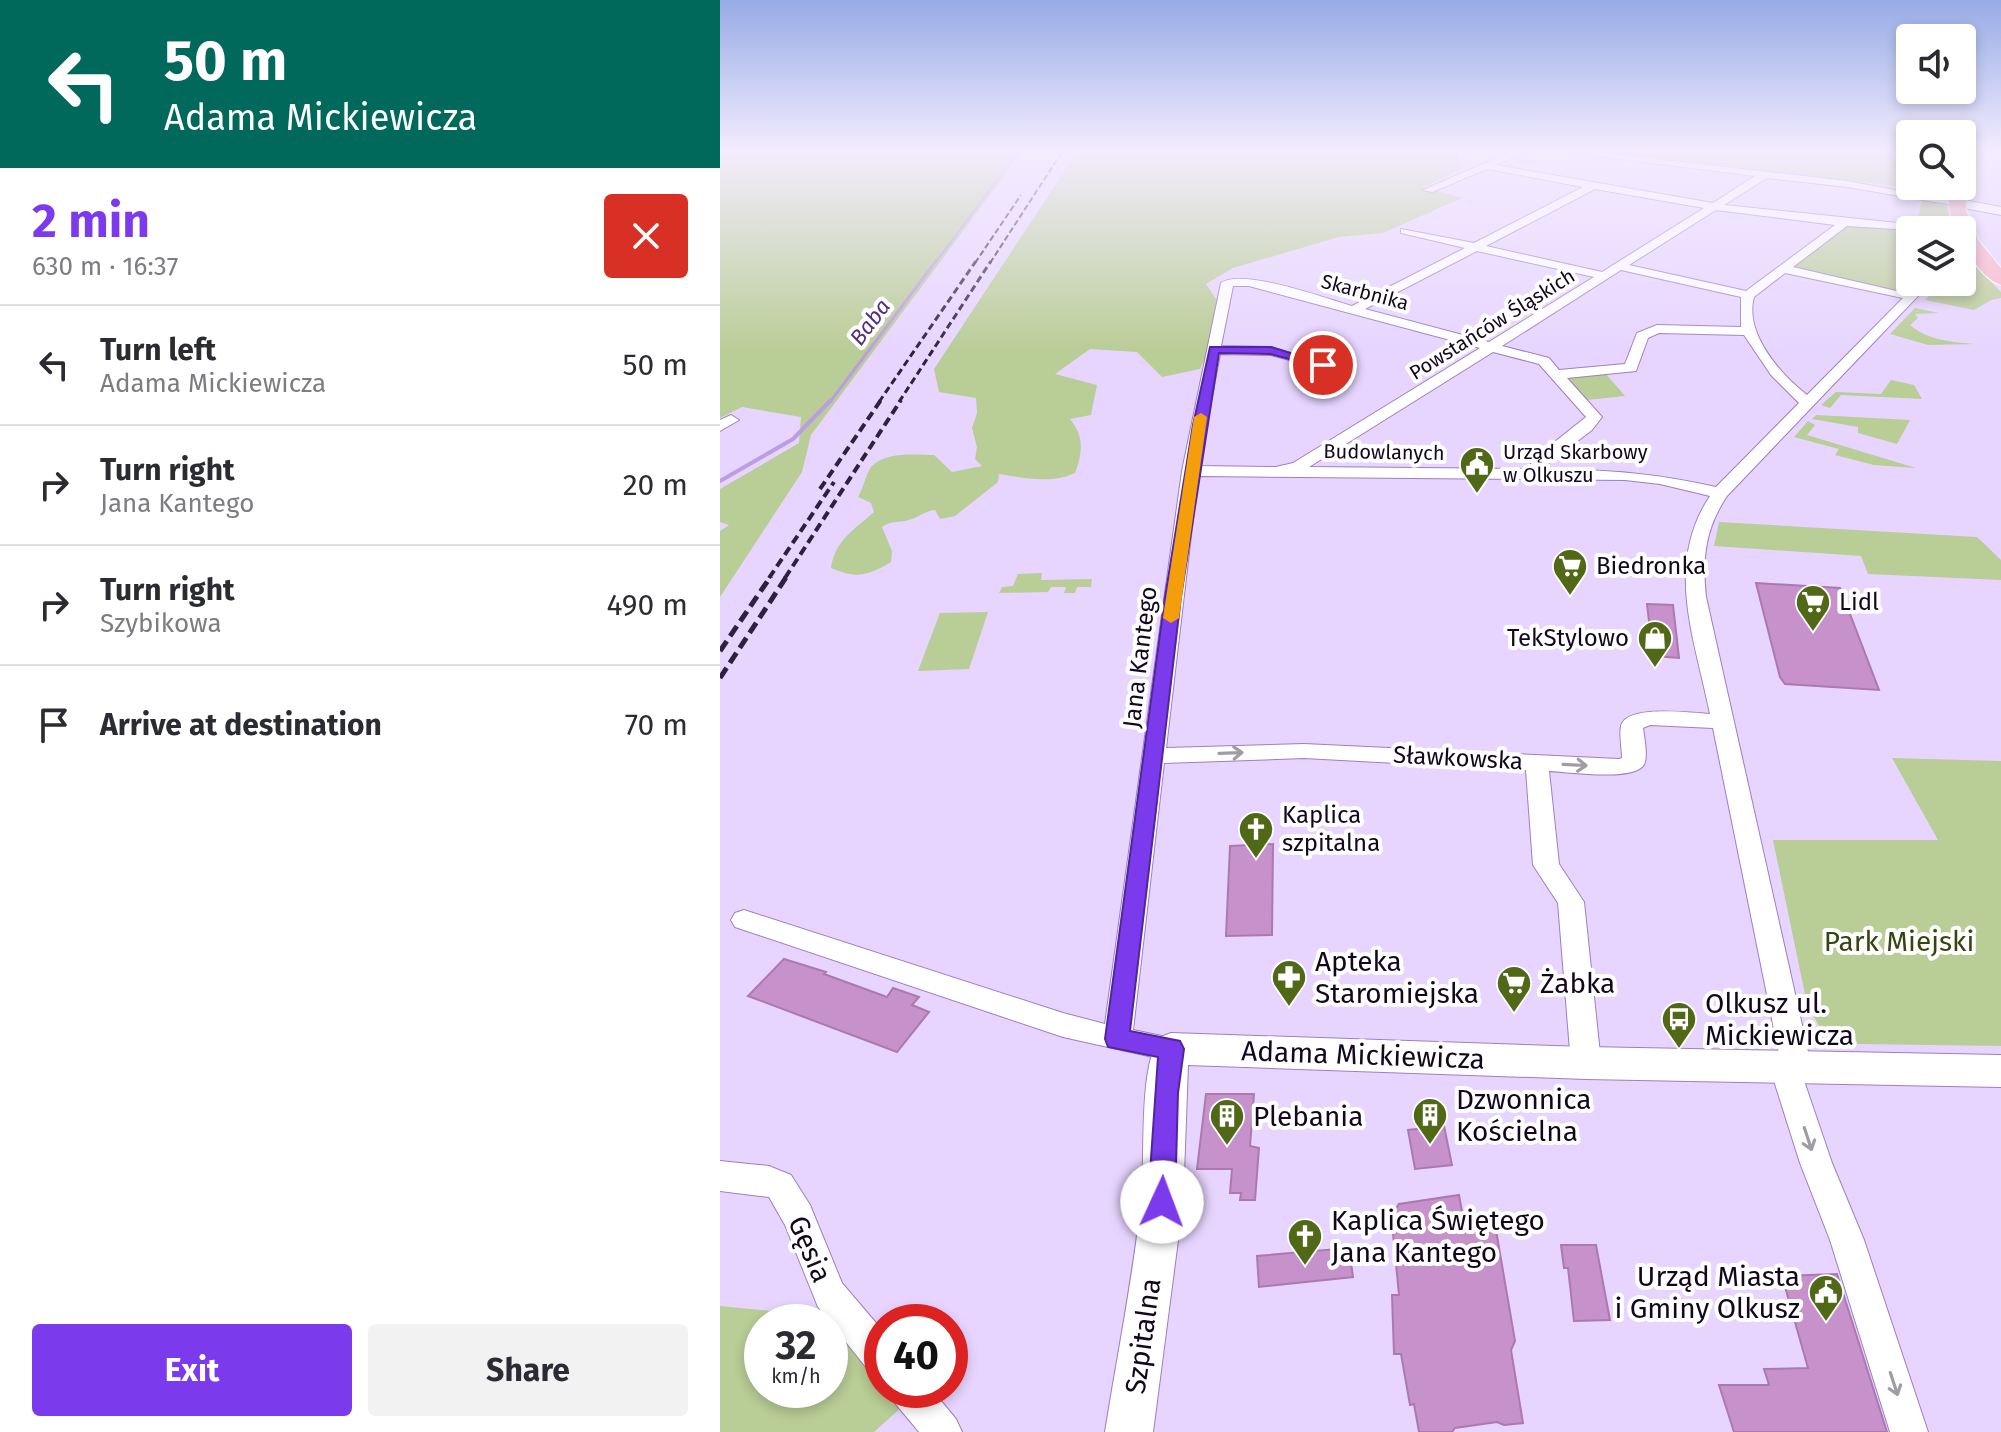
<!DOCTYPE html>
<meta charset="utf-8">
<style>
:root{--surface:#fff;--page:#f2f2f3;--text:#2b2b33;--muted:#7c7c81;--line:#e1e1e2;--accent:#7c3aed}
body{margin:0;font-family:"Fira Sans",sans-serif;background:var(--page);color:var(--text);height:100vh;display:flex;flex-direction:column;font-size:30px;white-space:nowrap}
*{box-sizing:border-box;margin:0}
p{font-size:26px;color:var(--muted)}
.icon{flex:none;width:44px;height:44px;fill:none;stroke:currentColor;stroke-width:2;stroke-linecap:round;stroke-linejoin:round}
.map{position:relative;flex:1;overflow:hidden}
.drawer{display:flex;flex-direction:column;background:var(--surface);width:720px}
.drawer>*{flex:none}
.top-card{background:#00695c;color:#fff;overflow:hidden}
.buttons{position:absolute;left:1176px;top:24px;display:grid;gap:16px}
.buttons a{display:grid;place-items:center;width:80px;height:80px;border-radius:8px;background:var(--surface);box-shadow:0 4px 12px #0003;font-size:40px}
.speed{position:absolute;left:24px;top:1304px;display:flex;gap:16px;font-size:40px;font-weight:700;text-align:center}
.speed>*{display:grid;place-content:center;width:104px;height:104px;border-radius:50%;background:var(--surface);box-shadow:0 4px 12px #0003;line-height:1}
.speed small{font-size:20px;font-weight:400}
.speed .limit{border:12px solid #d22;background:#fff;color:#111}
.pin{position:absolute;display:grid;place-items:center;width:68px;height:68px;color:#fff;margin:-34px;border:4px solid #fff;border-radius:50%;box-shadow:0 2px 8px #0007}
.me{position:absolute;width:88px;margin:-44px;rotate:2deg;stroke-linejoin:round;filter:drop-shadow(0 0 6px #0008)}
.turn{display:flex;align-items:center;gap:28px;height:168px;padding:0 32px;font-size:36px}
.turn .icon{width:104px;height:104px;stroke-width:2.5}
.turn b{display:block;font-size:56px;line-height:68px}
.round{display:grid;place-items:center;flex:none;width:84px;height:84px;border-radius:8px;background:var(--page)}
.overview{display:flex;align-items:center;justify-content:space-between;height:136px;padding:0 32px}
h1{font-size:48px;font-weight:700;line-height:60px;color:var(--accent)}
.primary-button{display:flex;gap:16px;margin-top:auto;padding:16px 32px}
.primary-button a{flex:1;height:92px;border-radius:8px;background:var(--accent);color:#fff;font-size:32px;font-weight:700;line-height:92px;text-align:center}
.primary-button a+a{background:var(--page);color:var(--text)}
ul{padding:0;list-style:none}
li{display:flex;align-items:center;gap:24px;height:120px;padding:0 32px;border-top:2px solid var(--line)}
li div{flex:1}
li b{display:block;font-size:30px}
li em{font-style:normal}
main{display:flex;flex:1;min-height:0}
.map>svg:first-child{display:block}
.green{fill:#b9cd96}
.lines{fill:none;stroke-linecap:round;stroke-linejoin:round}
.stream-far2{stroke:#bb9de1;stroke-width:2}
.stream-far1{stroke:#bb9de1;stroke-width:3}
.stream{stroke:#bb9de1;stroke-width:4}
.building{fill:#c792cb;stroke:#ab79af;stroke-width:2}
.minor-casing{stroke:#9c7fc0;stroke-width:2}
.tertiary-casing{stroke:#9c7fc0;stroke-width:2}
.primary-casing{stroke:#fff;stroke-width:2}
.minor{fill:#fff;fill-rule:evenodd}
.tertiary{fill:#fff;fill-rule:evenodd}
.primary{fill:#f7b3c5;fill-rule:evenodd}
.rail-far3{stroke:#2d213b;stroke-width:2;stroke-dasharray:6 3;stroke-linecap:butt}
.rail-far2{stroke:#2d213b;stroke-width:3;stroke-dasharray:7 4;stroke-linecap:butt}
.rail-far1{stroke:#2d213b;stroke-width:4;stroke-dasharray:9 5;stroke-linecap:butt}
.rail{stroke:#2d213b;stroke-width:5;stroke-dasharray:12 6;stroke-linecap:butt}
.oneway{stroke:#a09ca5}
.route{fill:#7c3aed;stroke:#51269a;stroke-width:2}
.slow{fill:#f59e0b}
.labels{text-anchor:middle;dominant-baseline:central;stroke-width:8;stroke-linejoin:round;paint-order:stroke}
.far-street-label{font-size:20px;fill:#12071e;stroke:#fff}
.far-poi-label{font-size:20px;fill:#12071e;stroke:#fff;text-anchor:start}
.far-water-label{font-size:22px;font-style:italic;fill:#542d7b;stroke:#fff}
.poi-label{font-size:24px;fill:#12071e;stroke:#fff;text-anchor:start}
.street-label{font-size:24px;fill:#12071e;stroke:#fff}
.near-park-label{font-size:28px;fill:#354510;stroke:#fff}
.near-poi-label{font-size:28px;fill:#12071e;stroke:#fff;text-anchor:start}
.near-street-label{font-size:28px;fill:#12071e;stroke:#fff}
</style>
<main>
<section class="drawer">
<div class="top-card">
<div class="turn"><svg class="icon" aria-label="left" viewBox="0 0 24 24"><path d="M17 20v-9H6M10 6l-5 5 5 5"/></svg><div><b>50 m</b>Adama Mickiewicza</div></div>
</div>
<div class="overview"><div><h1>2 min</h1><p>630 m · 16:37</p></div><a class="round" style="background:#d93025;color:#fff"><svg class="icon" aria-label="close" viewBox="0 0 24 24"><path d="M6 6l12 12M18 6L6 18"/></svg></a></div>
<ul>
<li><svg class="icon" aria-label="left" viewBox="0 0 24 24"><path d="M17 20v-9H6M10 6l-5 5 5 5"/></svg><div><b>Turn left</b><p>Adama Mickiewicza</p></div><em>50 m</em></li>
<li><svg class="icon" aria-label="right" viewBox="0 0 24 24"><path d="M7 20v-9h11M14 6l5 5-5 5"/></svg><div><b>Turn right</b><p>Jana Kantego</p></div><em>20 m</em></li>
<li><svg class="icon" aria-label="right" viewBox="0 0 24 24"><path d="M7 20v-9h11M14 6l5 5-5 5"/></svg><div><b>Turn right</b><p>Szybikowa</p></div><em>490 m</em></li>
<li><svg class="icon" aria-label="arrive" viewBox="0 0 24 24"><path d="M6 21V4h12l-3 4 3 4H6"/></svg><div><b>Arrive at destination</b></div><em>70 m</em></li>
</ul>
<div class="primary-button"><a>Exit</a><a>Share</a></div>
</section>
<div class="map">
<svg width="1281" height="1432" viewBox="0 0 1281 1432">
<rect width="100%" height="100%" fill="#e7d5ff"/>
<g class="green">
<path d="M0 152H302L91 435 82 472 0 597V531L9 525 0 522V489L79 443 81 417 22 407 0 418Z"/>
<path d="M357 152H737L741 169 704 187 742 198 663 233 619 237 513 268 486 284 498 302 491 346 480 369 442 377 417 352 370 349 335 374 377 385 371 415 350 419C364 436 363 452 355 473 332 484 303 478 279 474L278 482 235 516 220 519 215 510C205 511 199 517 189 520 178 523 172 520 162 527L172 551 171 562C147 576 137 579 111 568 115 540 134 530 154 512L151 503 138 497C143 489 146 474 151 467 166 451 196 455 214 455L232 472 262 466 255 459 257 447 252 428 257 413 256 398 219 392 214 369Z"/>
<path d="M899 152H1190V186H1228L1226 192 897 153Z"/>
<path d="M1164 194 1211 201 1227 207 1233 230H1190V282H1199L1191 290H1173L1072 268 1128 225 1196 228 1202 201Z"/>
<path d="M1242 247 1255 266 1281 292V298L1271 300 1254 310 1205 300 1212 293 1206 290 1212 282H1242Z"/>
<path d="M1195 308 1219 313 1195 314 1198 318 1190 325C1209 341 1232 342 1256 344L1208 345 1170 334Z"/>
<path d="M886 374 905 396 867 400 847 377Z"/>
<path d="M1171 380 1194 385 1202 399 1121 395 1110 408 1101 405 1116 392 1161 394Z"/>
<path d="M1096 415 1190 420 1177 444 1138 433V427L1092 419Z"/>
<path d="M1088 421 1095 425 1087 435 1196 468 1154 465 1115 455 1119 449 1074 437Z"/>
<path d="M999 522 1257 537 1281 560V580L1148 574 1141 556 994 546Z"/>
<path d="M322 573 321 580 372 579 371 587H357L355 593H344L346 587H331L328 592 279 593 282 587 293 586 298 574Z"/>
<path d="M268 612 249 669 198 671 220 613Z"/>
<path d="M1172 758 1281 761V1046L1138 1044 1105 1037 1087 1004 1053 840H1218Z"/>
<path d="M0 1306 106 1316 110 1322H42V1390H110V1322C125 1346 144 1361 162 1382V1390H169L183 1406 154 1432H0Z"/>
</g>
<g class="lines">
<path class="stream-far2" d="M215 263 298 152"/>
<path class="stream-far1" d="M110 402 216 261"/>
<path class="stream" d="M0 481 73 439 111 400"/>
</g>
<g class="building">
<path d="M1036 583 1120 588 1159 690 1065 684 1060 677Z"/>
<path d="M927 604 953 605 959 658 933 656Z"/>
<path d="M553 844 552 935 506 936 510 846Z"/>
<path d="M64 959 106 972 104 974 167 997 173 988 199 997 192 1005 209 1012 177 1052 28 996Z"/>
<path d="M486 1094H534L530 1146 539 1148 535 1200H520L521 1193H510L512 1169H477Z"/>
<path d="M724 1126 732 1165 695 1169 688 1130Z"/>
<path d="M739 1195 746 1233 776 1230 795 1341 791 1350 803 1423 784 1425 777 1422 735 1428 732 1432H699L694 1404 690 1405 681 1354H674L672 1295H679L672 1223 668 1221 679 1204Z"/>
<path d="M841 1245H876L890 1320 854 1321 848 1268H844Z"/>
<path d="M629 1248 633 1277 539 1287 537 1256Z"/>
<path d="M1117 1274 1167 1432H1014L999 1385H1049L1044 1369 1088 1368 1062 1276Z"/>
</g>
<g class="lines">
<g class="minor-casing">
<g id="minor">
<path d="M791 152H804L776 165 993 203 1035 176 845 152H873L1127 181 1244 203 1239 206 1127 187 1047 178 1004 205 1197 225V229L1190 230 1127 226 1073 267 1198 296 1007 496C985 529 982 558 986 597L1091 1065 1082 1075 1112 1163 1144 1240 1208 1432H1170L1110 1240 1080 1163 1049 1065 1053 1056 1059 1054 993 728 930 725 923 728C924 737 929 759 923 766 910 781 849 772 829 771L839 864 864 902 881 1063 877 1072 866 1076 855 1072 851 1063 838 903 813 865 806 770 584 758 444 763 413 1030 461 1040 466 1049 461 1058 451 1061 343 1037 15 927 11 920 15 913 24 910 343 1013 385 1024 462 471 501 283C523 268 604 298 632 306L745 248 681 233V229L754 243 863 187 767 169 712 192 703 190ZM875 189 984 208 882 272 766 246ZM996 210 1115 225 1026 291 909 265ZM757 251 874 277 769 342 645 309ZM901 270 1021 297V327L937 325 917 333 905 364 839 370 829 358 782 346ZM1065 273 1183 298 1087 395C1060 374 1024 333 1034 297ZM513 286H529L760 348 573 463 556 467 479 466 500 354 551 355 603 369 610 365 551 347 501 346ZM939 333 1024 335 1051 375 1079 403 996 487C934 473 890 470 826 469V465L872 430 882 417 847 378 916 371 928 338ZM773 352 819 364 866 417 812 460 810 469 589 467ZM478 476 905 480 940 484 990 496C944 565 975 639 990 714 972 713 906 704 901 726 899 736 902 748 902 758L899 759 584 744 446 748Z"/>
<path d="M11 415 19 420 0 431V420Z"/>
<path d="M0 1161 49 1166 71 1175 90 1205 122 1283 162 1330V1376L149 1371 98 1307 65 1225 49 1197 0 1191Z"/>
<path d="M169 1390H212L236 1419 242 1432H199L175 1403Z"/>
</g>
</g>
<g class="tertiary-casing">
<g id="tertiary">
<path d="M1239 199 1281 207V215L1234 206V200Z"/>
<path d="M451 1033 866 1047 1281 1055V1087L866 1079 468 1065 463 1202 433 1432H385C397 1356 413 1279 421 1202 426 1155 418 1078 438 1038Z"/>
</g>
</g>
<g class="primary-casing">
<path id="primary" d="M1248 152H1262L1246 193V210L1259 241 1281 268V285C1263 280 1242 248 1242 230H1235C1229 215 1227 201 1232 186H1242V165Z"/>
</g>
<use href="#minor" class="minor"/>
<use href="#tertiary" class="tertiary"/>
<use href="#primary" class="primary"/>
<g class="rail-far3">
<path d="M255 263 301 195"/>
<path d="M270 263 342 152"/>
</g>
<g class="rail-far2">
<path d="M159 402 256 261"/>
<path d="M179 402 271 261"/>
</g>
<g class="rail-far1">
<path d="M100 489 161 400"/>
<path d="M49 578 114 482"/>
<path d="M65 578 181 400"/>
</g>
<g class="rail">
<path d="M0 651 51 576"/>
<path d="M0 678 67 576"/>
</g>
</g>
<defs><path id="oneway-shaft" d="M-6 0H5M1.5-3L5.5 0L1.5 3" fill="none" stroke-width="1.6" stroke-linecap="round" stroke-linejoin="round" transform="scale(2)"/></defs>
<g class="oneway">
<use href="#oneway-shaft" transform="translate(511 753) rotate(-2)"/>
<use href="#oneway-shaft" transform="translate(855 765) rotate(3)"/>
<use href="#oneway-shaft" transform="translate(1088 1139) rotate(72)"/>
<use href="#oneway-shaft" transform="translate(1174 1384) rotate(72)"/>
</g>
<linearGradient id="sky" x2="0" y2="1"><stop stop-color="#96abe5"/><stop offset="0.43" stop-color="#f4ecff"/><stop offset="1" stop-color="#f4ecff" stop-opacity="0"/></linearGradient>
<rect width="1281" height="352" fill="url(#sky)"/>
<path class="route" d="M490 347H551L609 365 603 368 550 354 499 353 461 597 410 1031 460 1041 464 1049 458 1093 455 1202 451 1211 442 1215 432 1211 428 1202 438 1057 388 1047 385 1039 445 597 473 425Z"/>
<path class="slow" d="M481 413 487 417 459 618 451 623 443 618 474 417Z"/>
<defs>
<g id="civic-pin" transform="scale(1.8)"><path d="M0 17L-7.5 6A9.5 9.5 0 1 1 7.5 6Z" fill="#516817" stroke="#fff"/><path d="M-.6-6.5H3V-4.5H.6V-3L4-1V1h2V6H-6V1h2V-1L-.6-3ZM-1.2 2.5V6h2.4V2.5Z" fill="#fff"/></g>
<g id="supermarket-pin" transform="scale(1.8)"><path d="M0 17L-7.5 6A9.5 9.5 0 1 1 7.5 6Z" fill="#516817" stroke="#fff"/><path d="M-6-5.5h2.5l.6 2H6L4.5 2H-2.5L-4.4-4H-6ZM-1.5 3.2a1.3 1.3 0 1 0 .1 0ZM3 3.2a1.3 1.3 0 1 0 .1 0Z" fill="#fff"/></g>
<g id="shop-pin" transform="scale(1.8)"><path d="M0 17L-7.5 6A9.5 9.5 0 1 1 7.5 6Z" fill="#516817" stroke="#fff"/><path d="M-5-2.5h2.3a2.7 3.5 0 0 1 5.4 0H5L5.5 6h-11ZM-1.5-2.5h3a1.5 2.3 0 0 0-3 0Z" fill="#fff"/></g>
<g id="church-pin" transform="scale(1.8)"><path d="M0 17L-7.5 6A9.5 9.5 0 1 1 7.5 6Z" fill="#516817" stroke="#fff"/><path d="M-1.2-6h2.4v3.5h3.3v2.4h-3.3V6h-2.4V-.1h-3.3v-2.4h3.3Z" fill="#fff"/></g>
<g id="pharmacy-pin" transform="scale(1.8)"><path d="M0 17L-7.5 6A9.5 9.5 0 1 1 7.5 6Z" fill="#516817" stroke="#fff"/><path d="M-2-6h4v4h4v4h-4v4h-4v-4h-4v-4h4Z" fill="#fff"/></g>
<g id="bus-pin" transform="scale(1.8)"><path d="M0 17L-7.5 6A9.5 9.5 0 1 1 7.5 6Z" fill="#516817" stroke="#fff"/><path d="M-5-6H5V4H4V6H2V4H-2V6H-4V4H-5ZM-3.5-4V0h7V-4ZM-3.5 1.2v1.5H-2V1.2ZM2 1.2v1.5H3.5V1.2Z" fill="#fff"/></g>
<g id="building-pin" transform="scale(1.8)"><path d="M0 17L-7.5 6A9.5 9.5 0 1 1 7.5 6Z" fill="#516817" stroke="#fff"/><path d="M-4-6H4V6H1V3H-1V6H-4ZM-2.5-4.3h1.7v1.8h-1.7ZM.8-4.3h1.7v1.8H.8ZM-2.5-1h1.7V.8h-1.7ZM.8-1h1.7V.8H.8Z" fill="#fff"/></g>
</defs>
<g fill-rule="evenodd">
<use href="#civic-pin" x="757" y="464"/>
<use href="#supermarket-pin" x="850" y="566"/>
<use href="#supermarket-pin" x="1093" y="602"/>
<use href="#shop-pin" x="935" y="638"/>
<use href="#church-pin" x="536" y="829"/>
<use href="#pharmacy-pin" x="569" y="977"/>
<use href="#supermarket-pin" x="794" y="983"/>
<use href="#bus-pin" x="959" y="1019"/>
<use href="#building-pin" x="710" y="1115"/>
<use href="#building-pin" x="507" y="1116"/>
<use href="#church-pin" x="585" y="1236"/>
<use href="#civic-pin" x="1106" y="1292"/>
</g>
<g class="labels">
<g class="far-street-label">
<text transform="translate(645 292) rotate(15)">Skarbnika</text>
<text transform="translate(772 324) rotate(-32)">Powstańców Śląskich</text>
<text transform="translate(664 452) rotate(1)">Budowlanych</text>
</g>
<g class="far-poi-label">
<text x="783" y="452">Urząd Skarbowy<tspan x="783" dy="23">w Olkuszu</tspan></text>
</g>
<g class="far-water-label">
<text transform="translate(150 322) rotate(-53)">Baba</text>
</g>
<g class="poi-label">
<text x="876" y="566">Biedronka</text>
<text x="1119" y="602">Lidl</text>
<text x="909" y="638" text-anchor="end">TekStylowo</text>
<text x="562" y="815">Kaplica<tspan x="562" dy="28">szpitalna</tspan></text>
</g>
<g class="street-label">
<text transform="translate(420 657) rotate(-83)">Jana Kantego</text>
<text transform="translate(738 758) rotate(3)">Sławkowska</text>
</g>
<g class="near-park-label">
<text x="1179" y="941">Park Miejski</text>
</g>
<g class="near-poi-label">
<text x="595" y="961">Apteka<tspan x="595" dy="32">Staromiejska</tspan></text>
<text x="820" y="983">Żabka</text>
<text x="985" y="1003">Olkusz ul.<tspan x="985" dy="32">Mickiewicza</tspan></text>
<text x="736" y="1099">Dzwonnica<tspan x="736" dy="32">Kościelna</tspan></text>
<text x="533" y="1116">Plebania</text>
<text x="611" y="1220">Kaplica Świętego<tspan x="611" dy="32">Jana Kantego</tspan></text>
<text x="1080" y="1276" text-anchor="end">Urząd Miasta<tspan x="1080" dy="32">i Gminy Olkusz</tspan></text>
</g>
<g class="near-street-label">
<text transform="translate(643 1055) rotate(2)">Adama Mickiewicza</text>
<text transform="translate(90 1249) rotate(67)">Gęsia</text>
<text transform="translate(423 1336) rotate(-82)">Szpitalna</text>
</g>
</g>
</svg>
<div class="buttons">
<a><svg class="icon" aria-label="sound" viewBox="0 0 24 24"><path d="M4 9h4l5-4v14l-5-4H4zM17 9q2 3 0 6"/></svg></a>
<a><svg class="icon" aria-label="search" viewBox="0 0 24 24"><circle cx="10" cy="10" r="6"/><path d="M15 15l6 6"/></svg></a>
<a><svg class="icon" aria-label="layers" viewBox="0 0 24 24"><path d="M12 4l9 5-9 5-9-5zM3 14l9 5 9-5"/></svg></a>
</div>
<div class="speed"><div>32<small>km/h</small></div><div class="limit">40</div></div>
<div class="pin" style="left:603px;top:365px;background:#d93025"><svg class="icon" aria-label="arrive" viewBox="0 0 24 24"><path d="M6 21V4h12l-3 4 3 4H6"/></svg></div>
<svg class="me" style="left:442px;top:1202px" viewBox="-20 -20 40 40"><circle r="19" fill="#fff"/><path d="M0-13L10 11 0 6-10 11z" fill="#7c3aed"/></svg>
</div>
</main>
